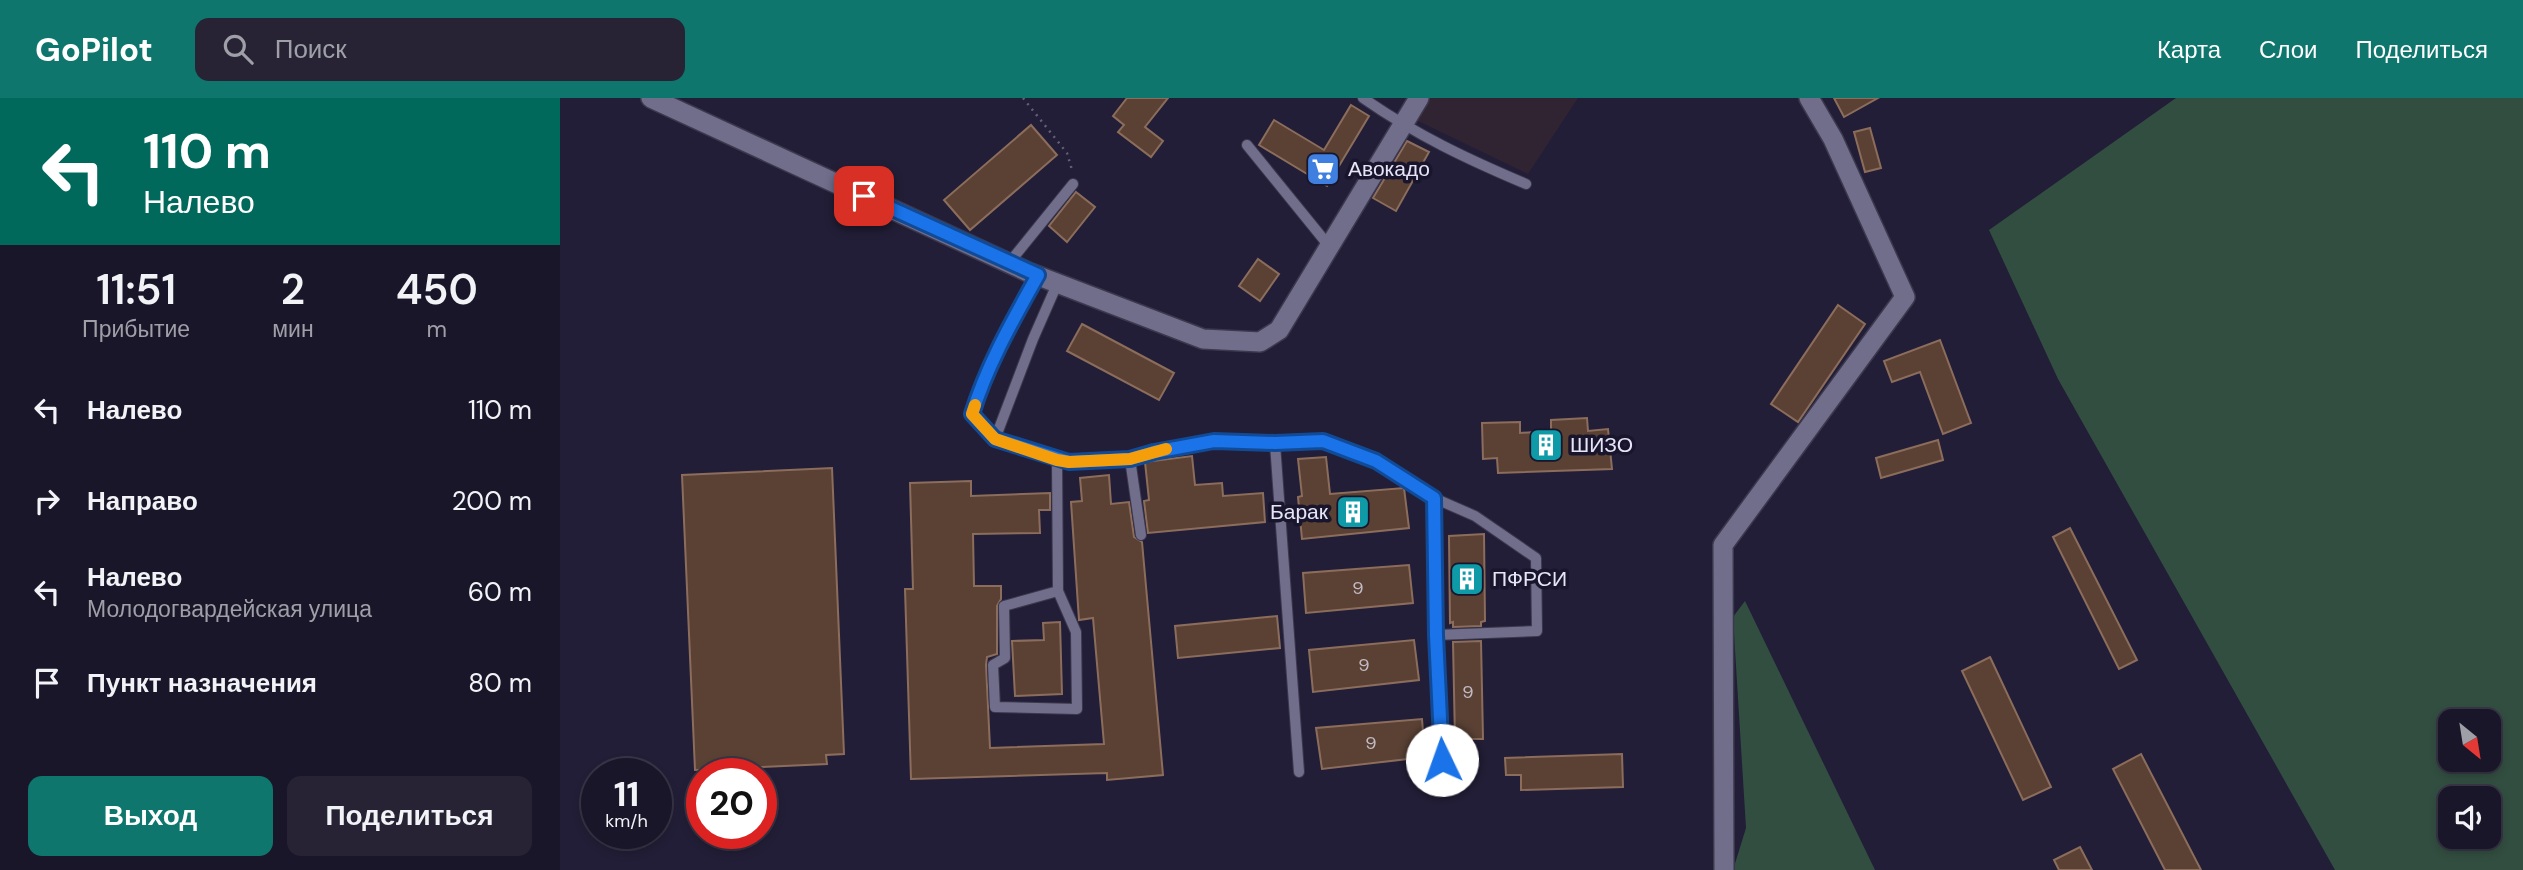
<!DOCTYPE html>
<html lang="ru">
<meta charset="utf-8">
<style>
:root{--surface:#1a1629;--page:#272335;--text:#f1f3f6;--muted:#9f9fa8;--line:#383546;--accent:#0f766e}
body{margin:0;font-family:"DM Sans",sans-serif;background:var(--page);color:var(--text);height:100vh;display:flex;flex-direction:column;font-size:26px;white-space:nowrap}
*{box-sizing:border-box;margin:0}
p{font-size:23px;color:var(--muted)}
.icon{flex:none;width:38px;height:38px;fill:none;stroke:currentColor;stroke-width:2;stroke-linecap:round;stroke-linejoin:round}
.map{position:relative;flex:1;overflow:hidden}
.details{display:flex;flex-direction:column;background:var(--surface);width:560px}
.details>*{flex:none}
.hud{background:#00695c;color:#fff;overflow:hidden}
.needle{width:46px;rotate:150deg}
.fabs{position:absolute;left:1878px;top:611px;display:grid;gap:14px}
.fabs a{display:grid;place-items:center;width:63px;height:63px;border-radius:14px;background:var(--surface);box-shadow:0 4px 10px #0003,0 0 0 2px var(--line);font-size:35px}
.speed{position:absolute;left:21px;top:660px;display:flex;gap:14px;font-size:35px;font-weight:700;text-align:center}
.speed>*{display:grid;place-content:center;width:91px;height:91px;border-radius:50%;background:var(--surface);box-shadow:0 4px 10px #0003,0 0 0 2px var(--line);line-height:1}
.speed small{font-size:18px;font-weight:400}
.speed .limit{border:10px solid #d22;background:#fff;color:#111}
.pin{position:absolute;display:grid;place-items:center;width:60px;height:60px;color:#fff;margin:-30px;border-radius:14px;box-shadow:0 4px 10px #0006}
.me{position:absolute;width:77px;margin:-38px;rotate:357deg;stroke-linejoin:round;filter:drop-shadow(0 0 5px #0008)}
.turn{display:flex;align-items:center;gap:24px;height:147px;padding:0 28px;font-size:32px}
.turn .icon{width:91px;height:91px;stroke-width:2.5}
.turn b{display:block;font-size:49px;line-height:60px}
.eta{display:flex;justify-content:space-evenly;align-items:center;height:119px;text-align:center}
.eta b{font-size:42px;font-weight:600;line-height:49px}
.primary-button{display:flex;gap:14px;margin-top:auto;padding:14px 28px}
.primary-button a{flex:1;height:80px;border-radius:14px;background:var(--accent);color:#fff;font-size:28px;font-weight:600;line-height:80px;text-align:center}
.primary-button a+a{background:var(--page);color:var(--text)}
ul{padding:0;list-style:none}
li{display:flex;align-items:center;gap:21px;height:91px;padding:0 28px}
li div{flex:1}
li b{display:block;font-size:26px}
li em{font-style:normal}
header{display:flex;align-items:center;gap:42px;box-sizing:border-box;height:98px;padding:0 35px;background:var(--accent);color:#fff}
header strong{font-size:33px}
nav{display:flex;gap:38px;margin-inline-start:auto;font-size:24px}
.search{width:490px;height:63px;background:var(--page);display:flex;align-items:center;gap:18px;box-sizing:border-box;padding:0 24px;border-radius:14px;color:var(--muted);font-size:26px}
main{display:flex;flex:1;min-height:0}
.map>svg:first-child{display:block}
.education{fill:#312432}
.forest{fill:#324e41;fill-rule:evenodd}
.building{fill:#5a4134;stroke:#8c6d5c;stroke-width:2}
.lines{fill:none;stroke-linecap:round;stroke-linejoin:round}
.lane-casing{stroke:#3c384e;stroke-width:12}
.street-casing{stroke:#3c384e;stroke-width:22}
.path{stroke:#646177;stroke-width:2.5;stroke-dasharray:2 5;stroke-linecap:butt}
.lane{stroke:#716e8c;stroke-width:10}
.street{stroke:#716e8c;stroke-width:19}
.route-casing{stroke:#114b97;stroke-width:18}
.route{stroke:#1a73e8;stroke-width:12}
.slow{stroke:#f59e0b;stroke-width:12}
.labels{text-anchor:middle;dominant-baseline:central;stroke-width:7;stroke-linejoin:round;paint-order:stroke}
.number-label{font-size:18px;fill:#c3bcc6}
.poi-label{font-size:21px;fill:#e6e5f6;stroke:#19152d;text-anchor:start}
</style>
<header>
<strong>GoPilot</strong>
<div class="search"><svg class="icon" aria-label="search" viewBox="0 0 24 24"><circle cx="10" cy="10" r="6"/><path d="M15 15l6 6"/></svg>Поиск</div>
<nav><a>Карта</a><a>Слои</a><a>Поделиться</a></nav>
</header>
<main>
<section class="details">
<div class="hud">
<div class="turn"><svg class="icon" aria-label="left" viewBox="0 0 24 24"><path d="M17 20v-9H6M10 6l-5 5 5 5"/></svg><div><b>110 m</b>Налево</div></div>
</div>
<div class="eta">
<div><b>11:51</b><p>Прибытие</p></div>
<div><b>2</b><p>мин</p></div>
<div><b>450</b><p>m</p></div>
</div>
<ul>
<li><svg class="icon" aria-label="left" viewBox="0 0 24 24"><path d="M17 20v-9H6M10 6l-5 5 5 5"/></svg><div><b>Налево</b></div><em>110 m</em></li>
<li><svg class="icon" aria-label="right" viewBox="0 0 24 24"><path d="M7 20v-9h11M14 6l5 5-5 5"/></svg><div><b>Направо</b></div><em>200 m</em></li>
<li><svg class="icon" aria-label="left" viewBox="0 0 24 24"><path d="M17 20v-9H6M10 6l-5 5 5 5"/></svg><div><b>Налево</b><p>Молодогвардейская улица</p></div><em>60 m</em></li>
<li><svg class="icon" aria-label="arrive" viewBox="0 0 24 24"><path d="M6 21V4h12l-3 4 3 4H6"/></svg><div><b>Пункт назначения</b></div><em>80 m</em></li>
</ul>
<div class="primary-button"><a>Выход</a><a>Поделиться</a></div>
</section>
<div class="map">
<svg width="1963" height="772" viewBox="0 0 1963 772">
<rect width="100%" height="100%" fill="#221e37"/>
<path class="education" d="M867 0H1018L968 76 854 21Z"/>
<g class="forest">
<path d="M1616 0H1963V772H1775L1498 281 1429 132ZM1890 623H1928V662H1890ZM1890 700H1928V738H1890Z"/>
<path d="M1185 503 1315 772H1173L1186 730 1173 519Z"/>
</g>
<g class="building">
<path d="M567 0H608L585 29 603 43 591 59 558 34 564 27 553 18Z"/>
<path d="M1274 0H1318L1284 19Z"/>
<path d="M791 7 809 18 767 88 699 47 714 22 764 52Z"/>
<path d="M471 27 497 57 410 132 384 102Z"/>
<path d="M1310 30 1321 70 1305 74 1294 34Z"/>
<path d="M847 43 869 54 836 113 813 100Z"/>
<path d="M516 94 535 109 507 144 489 128Z"/>
<path d="M698 161 719 176 700 203 679 188Z"/>
<path d="M1278 207 1305 226 1238 324 1211 306Z"/>
<path d="M522 226 614 275 599 302 507 253Z"/>
<path d="M1380 242 1411 325 1383 336 1360 274 1332 284 1324 263Z"/>
<path d="M1027 320 1028 333 1048 331 1052 371 938 375 937 360 923 361 922 325 960 324V335L991 333V322Z"/>
<path d="M1378 342 1383 362 1321 380 1316 360Z"/>
<path d="M632 358 635 387 662 385 663 398 703 395 705 424 588 435 584 403 589 402 585 364Z"/>
<path d="M766 359 770 396 844 390 849 430 742 441 738 399 742 398 738 361Z"/>
<path d="M272 370 284 656 266 657 267 666 135 672 122 377Z"/>
<path d="M549 377 551 406 569 404 574 439 582 444 603 677 547 682V675L351 681 345 491H353L350 385 411 383V398L490 395V412H479L480 435 413 436 414 488H441V501L437 508V556L427 559 426 567 430 650 544 646 533 520 519 522 511 404 522 403 520 380Z"/>
<path d="M1510 430 1577 562 1559 571 1493 439Z"/>
<path d="M924 436 925 523 921 524V528L893 529V524L890 525 889 438Z"/>
<path d="M849 467 853 505 746 515 743 475Z"/>
<path d="M717 518 720 550 618 560 615 528Z"/>
<path d="M500 524 502 596 455 598 452 543 484 542 483 525Z"/>
<path d="M854 542 859 582 753 594 749 552Z"/>
<path d="M921 543 923 641H895L893 544Z"/>
<path d="M1430 559 1491 689 1463 702 1402 573Z"/>
<path d="M862 621 865 659 762 671 756 630Z"/>
<path d="M1062 656 1063 689 961 692V677H946L945 660Z"/>
<path d="M1581 656 1641 772H1605L1553 671Z"/>
<path d="M1520 749 1532 772H1499L1494 762Z"/>
</g>
<g class="lines">
<g class="lane-casing">
<g id="lane">
<path d="M803 0C856 37 907 61 966 86"/>
<path d="M687 47 769 148"/>
<path d="M449 165 513 86"/>
<path d="M498 184 473 241 435 341 509 364 570 361 594 354 654 343 715 346 763 343 816 363 874 400 915 418 976 460 977 533 876 537"/>
<path d="M435 341 412 316C427 267 453 222 478 177"/>
<path d="M715 346 739 674"/>
<path d="M570 361 581 437"/>
<path d="M497 362 498 493 516 534 517 611 435 609 433 567 445 560 444 508 498 493"/>
<path d="M874 400 876 537 882 662"/>
</g>
</g>
<g class="street-casing">
<g id="street">
<path d="M91 0 468 174 643 241 700 244 719 232 859 0"/>
<path d="M1164 772 1163 447 1345 199 1273 41 1249 0"/>
</g>
</g>
<path class="path" d="M463 0 507 55 512 72"/>
<use href="#lane" class="lane"/>
<use href="#street" class="street"/>
</g>
<g class="lines">
<g class="route-casing">
<path id="route" d="M304 98 478 177C453 222 427 267 412 316L435 341 509 364 570 361 594 354 654 343 715 345 763 343 816 363 874 400 876 537 882 662"/>
</g>
<use href="#route" class="route"/>
<path class="slow" d="M415 307 412 316 435 341 497 362 509 364 570 361 606 351"/>
</g>
<defs>
<g id="supermarket-square" transform="scale(1.75)"><rect x="-9" y="-9" width="18" height="18" rx="4" fill="#3f7fe0" stroke="#19152d"/><path d="M-6-5.5h2.5l.6 2H6L4.5 2H-2.5L-4.4-4H-6ZM-1.5 3.2a1.3 1.3 0 1 0 .1 0ZM3 3.2a1.3 1.3 0 1 0 .1 0Z" fill="#fff"/></g>
<g id="building-square" transform="scale(1.75)"><rect x="-9" y="-9" width="18" height="18" rx="4" fill="#0f9aa8" stroke="#19152d"/><path d="M-4-6H4V6H1V3H-1V6H-4ZM-2.5-4.3h1.7v1.8h-1.7ZM.8-4.3h1.7v1.8H.8ZM-2.5-1h1.7V.8h-1.7ZM.8-1h1.7V.8H.8Z" fill="#fff"/></g>
</defs>
<g fill-rule="evenodd">
<use href="#supermarket-square" x="763" y="71"/>
<use href="#building-square" x="986" y="347"/>
<use href="#building-square" x="793" y="414"/>
<use href="#building-square" x="907" y="481"/>
</g>
<g class="labels">
<g class="number-label">
<text x="798" y="490">9</text>
<text x="804" y="567">9</text>
<text x="908" y="594">9</text>
<text x="811" y="645">9</text>
</g>
<g class="poi-label">
<text x="788" y="71">Авокадо</text>
<text x="1010" y="347">ШИЗО</text>
<text x="768" y="414" text-anchor="end">Барак</text>
<text x="932" y="481">ПФРСИ</text>
</g>
</g>
</svg>
<div class="fabs">
<a><svg class="needle" viewBox="-14 -14 28 28"><path d="M0-13l5 13h-10z" fill="#e53935"/><path d="M0 13l5-13h-10z" fill="#9f9fa8"/></svg></a>
<a><svg class="icon" aria-label="sound" viewBox="0 0 24 24"><path d="M4 9h4l5-4v14l-5-4H4zM17 9q2 3 0 6"/></svg></a>
</div>
<div class="speed"><div>11<small>km/h</small></div><div class="limit">20</div></div>
<div class="pin" style="left:304px;top:98px;background:#d93025"><svg class="icon" aria-label="arrive" viewBox="0 0 24 24"><path d="M6 21V4h12l-3 4 3 4H6"/></svg></div>
<svg class="me" style="left:882px;top:662px" viewBox="-20 -20 40 40"><circle r="19" fill="#fff"/><path d="M0-13L10 11 0 6-10 11z" fill="#1a73e8"/></svg>
</div>
</main>
